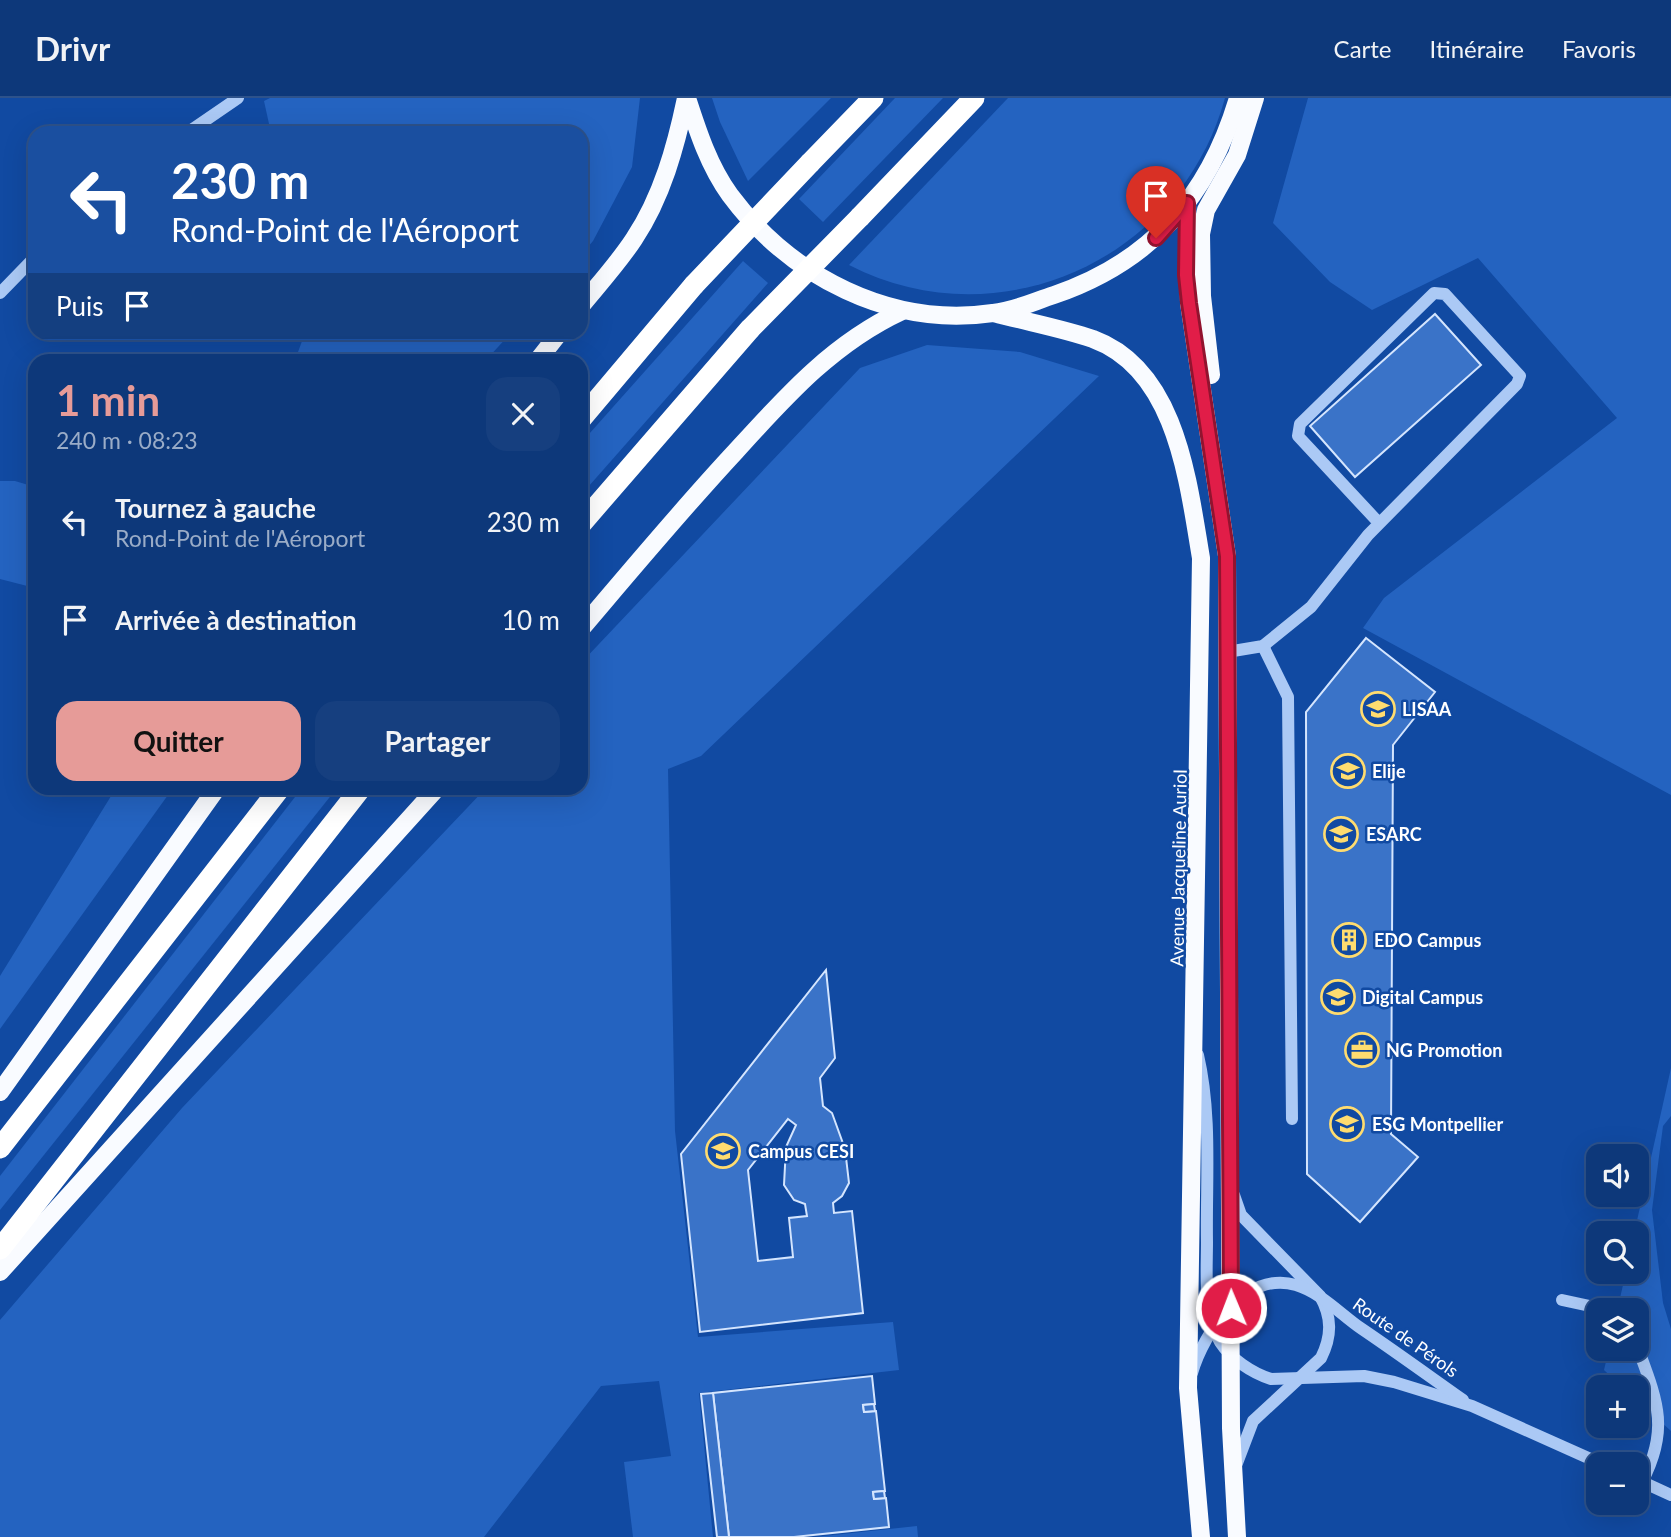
<!DOCTYPE html>
<html lang="fr">
<meta charset="utf-8">
<style>
:root{--surface:#0d387a;--page:#163f7f;--text:#f1f3f6;--muted:#9aacc7;--line:#2d528b;--accent:#e69b98}
body{margin:0;font-family:Lato,sans-serif;background:var(--page);color:var(--text);height:100vh;display:flex;flex-direction:column;font-size:26px;white-space:nowrap}
*{box-sizing:border-box;margin:0}
p{font-size:23px;color:var(--muted)}
.icon{flex:none;width:38px;height:38px;fill:none;stroke:currentColor;stroke-width:2;stroke-linecap:round;stroke-linejoin:round}
.map{position:relative;flex:1;overflow:hidden}
.side{position:absolute;left:28px;top:256px;width:560px;height:441px;display:flex;flex-direction:column;background:var(--surface);border-radius:21px;box-shadow:0 7px 28px #0002,0 0 0 2px var(--line)}
.side>*{flex:none}
.hud{position:absolute;left:28px;top:28px;width:560px;height:214px;border-radius:21px;box-shadow:0 7px 28px #0002,0 0 0 2px var(--line);background:#1a4fa0;color:#fff;overflow:hidden}
.tools{position:absolute;left:1586px;top:1046px;display:grid;gap:14px}
.tools a{display:grid;place-items:center;width:63px;height:63px;border-radius:14px;background:var(--surface);box-shadow:0 7px 28px #0002,0 0 0 2px var(--line);font-size:35px}
.pin{position:absolute;display:grid;place-items:center;width:60px;height:60px;color:#fff;margin:-72px -30px;border-radius:50% 50% 50% 0;rotate:-45deg;box-shadow:0 0 7px #0007}
.pin .icon{rotate:45deg}
.me{position:absolute;width:77px;margin:-38px;rotate:359deg;stroke-linejoin:round;filter:drop-shadow(0 0 5px #0008)}
.turn{display:flex;align-items:center;gap:24px;height:147px;padding:0 28px;font-size:32px}
.turn .icon{width:91px;height:91px;stroke-width:2.5}
.turn b{display:block;font-size:49px;line-height:60px}
.then{display:flex;align-items:center;height:66px;padding:0 28px;background:#0003;gap:14px;font-size:26px}
.round{display:grid;place-items:center;flex:none;width:74px;height:74px;border-radius:21px;background:var(--page)}
.headline{display:flex;align-items:center;justify-content:space-between;height:119px;padding:0 28px}
h1{font-size:42px;font-weight:700;line-height:52px;color:var(--accent)}
.cta{display:flex;gap:14px;margin-top:auto;padding:14px 28px}
.cta a{flex:1;height:80px;border-radius:21px;background:var(--accent);color:#111;font-size:28px;font-weight:700;line-height:80px;text-align:center}
.cta a+a{background:var(--page);color:var(--text)}
ul{padding:0;list-style:none}
li{display:flex;align-items:center;gap:21px;height:98px;padding:0 28px}
li div{flex:1}
li b{display:block;font-size:26px}
li em{font-style:normal}
header{display:flex;align-items:center;gap:42px;box-sizing:border-box;height:98px;padding:0 35px;background:var(--surface);border-bottom:2px solid var(--line)}
header strong{font-size:33px}
nav{display:flex;gap:38px;margin-inline-start:auto;font-size:24px}
.map>svg:first-child{display:block}
.green{fill:#2463c0}
.building{fill:#3a73c8;stroke:#d4e5fe;stroke-width:2;fill-rule:evenodd}
.lines{fill:none;stroke-linecap:round;stroke-linejoin:round}
.minor{stroke:#abc9f5;stroke-width:12}
.major{stroke:#f9fbff;stroke-width:18}
.highway{stroke:#fff;stroke-width:21}
.highway-bridge{stroke:#fff;stroke-width:21}
.route-casing{stroke:#92132f;stroke-width:18}
.route{stroke:#e11d48;stroke-width:12}
.labels{text-anchor:middle;dominant-baseline:central;stroke-width:5;stroke-linejoin:round;paint-order:stroke}
.poi-label{font-size:18px;font-weight:bold;fill:#fff;stroke:#114aa2;text-anchor:start}
.street-label{font-size:18px;fill:#fff;stroke:#114aa2}
</style>
<header>
<strong>Drivr</strong>
<nav><a>Carte</a><a>Itinéraire</a><a>Favoris</a></nav>
</header>
<div class="map">
<svg width="1671" height="1439" viewBox="0 0 1671 1439">
<rect width="100%" height="100%" fill="#114aa2"/>
<g class="green">
<path d="M270 0H640L632 69 593 143 581 157V35H271L264 3Z"/>
<path d="M712 0H831L748 83 720 24Z"/>
<path d="M895 0H943L823 124 799 101Z"/>
<path d="M1008 0H1225C1181 162 998 244 849 167Z"/>
<path d="M1308 0H1671V697L1363 530 1384 500 1617 320 1478 160 1372 212 1330 184 1273 125Z"/>
<path d="M743 163 768 185 581 397V345Z"/>
<path d="M305 235V234L511 235 486 262H291L298 254Z"/>
<path d="M927 247 1020 254 1099 278 701 658 668 671 675 1033 698 1239 893 1224 899 1272 699 1295 713 1439H633L624 1364 671 1358 659 1283 601 1288 484 1439H0V1222L182 1010 486 690H581V565L860 270Z"/>
<path d="M0 383H15L35 389V490L0 481Z"/>
<path d="M116 690H173L0 931V878Z"/>
<path d="M302 690H337L0 1112V1078Z"/>
<path d="M1671 970V1018L1663 1028 1652 1112 1663 1205 1671 1231V1333L1636 1301V1290H1623L1604 1272 1609 1251H1636V1213H1617L1626 1174H1636L1634 1136Z"/>
<path d="M917 1428 918 1439H815Z"/>
</g>
<g class="building">
<path d="M1435 216 1481 267 1355 379 1310 328Z"/>
<path d="M1366 540 1435 594 1393 647 1391 1036 1418 1059 1360 1124 1307 1076 1306 614Z"/>
<path d="M826 872 835 960 820 980 823 1008 832 1015 845 1051 849 1085 842 1098 833 1105 834 1115 852 1113 863 1215 700 1234 681 1056ZM788 1021 796 1027 786 1049 784 1087 794 1102 805 1106 807 1118 789 1120 793 1159 758 1163 748 1072Z"/>
<path d="M872 1278 875 1306 863 1307 864 1314 876 1313 885 1393 873 1394 874 1401 886 1400 889 1429 794 1439H729L713 1295Z"/>
<path d="M713 1295 729 1439H717L701 1296Z"/>
<path d="M874 1306 875 1313 864 1314 863 1307Z"/>
<path d="M884 1393 885 1400 874 1401 873 1394Z"/>
</g>
<g class="lines">
<g class="minor">
<path d="M187 35 238 0"/>
<path d="M0 195 35 159"/>
<path d="M1263 548 1288 599 1292 1021"/>
<path d="M1227 554 1263 548 1311 509 1368 437 1517 286 1520 278 1445 196 1434 195 1300 326 1298 338 1379 425"/>
<path d="M1198 957C1212 1017 1206 1083 1207 1144 1207 1175 1203 1216 1220 1244 1231 1261 1252 1275 1271 1281L1364 1278 1394 1284 1472 1308 1604 1367"/>
<path d="M1234 1097 1241 1117 1320 1198C1332 1219 1332 1238 1321 1260L1253 1323 1237 1365"/>
<path d="M1562 1202 1613 1213"/>
<path d="M1636 1245C1656 1300 1671 1329 1642 1384"/>
<path d="M1192 1275C1204 1234 1245 1172 1296 1187 1322 1195 1340 1216 1362 1231 1396 1254 1429 1278 1463 1302"/>
<path d="M1636 1381 1671 1397"/>
</g>
<g class="major">
<path d="M687 0C698 34 709 68 730 97 791 179 891 230 993 215 1014 213 1035 203 1054 197 1151 164 1209 98 1238 0"/>
<path d="M1187 105 1189 205 1227 458 1231 1330 1237 1439"/>
<path d="M581 208C599 186 619 164 634 141 662 99 676 48 686 0"/>
<path d="M994 215C1027 224 1061 230 1093 241 1177 272 1188 384 1201 460L1188 1290 1201 1439"/>
<path d="M538 262 560 234"/>
<path d="M1211 277 1202 198 1201 136 1206 112 1237 57 1255 0"/>
<path d="M581 531C632 471 682 411 736 353 786 298 833 245 902 213"/>
<path d="M0 994 217 690"/>
<path d="M0 1174 437 690"/>
</g>
<g class="highway">
<path d="M810 65 873 0"/>
<path d="M860 119 974 0"/>
<path d="M581 321 694 187"/>
<path d="M581 426 750 231"/>
<path d="M0 1050 280 690"/>
<path d="M0 1151 361 690"/>
</g>
<g class="highway-bridge">
<path d="M694 187 810 65"/>
<path d="M750 231 860 119"/>
</g>
</g>
<g class="lines">
<g class="route-casing">
<path id="route" d="M1156 140 1187 105 1186 177 1189 205 1227 458 1231 1210"/>
</g>
<use href="#route" class="route"/>
</g>
<defs>
<g id="university-ring" transform="scale(1.75)"><circle r="9.5" fill="#114aa2" stroke="#ffdc6f" stroke-width="1.5"/><path d="M0-5L7-2L0 1L-7-2ZM-4 1L0 2.5L4 1V4Q0 6-4 4Z" fill="#ffdc6f"/></g>
<g id="building-ring" transform="scale(1.75)"><circle r="9.5" fill="#114aa2" stroke="#ffdc6f" stroke-width="1.5"/><path d="M-4-6H4V6H1V3H-1V6H-4ZM-2.5-4.3h1.7v1.8h-1.7ZM.8-4.3h1.7v1.8H.8ZM-2.5-1h1.7V.8h-1.7ZM.8-1h1.7V.8H.8Z" fill="#ffdc6f"/></g>
<g id="office-ring" transform="scale(1.75)"><circle r="9.5" fill="#114aa2" stroke="#ffdc6f" stroke-width="1.5"/><path d="M-6-3h4V-5.5h4V-3h4V5H-6ZM-1-4.5V-3h2v-1.5ZM-6 0V1H6V0Z" fill="#ffdc6f"/></g>
</defs>
<g fill-rule="evenodd">
<use href="#university-ring" x="1378" y="611"/>
<use href="#university-ring" x="1348" y="673"/>
<use href="#university-ring" x="1341" y="736"/>
<use href="#building-ring" x="1349" y="842"/>
<use href="#university-ring" x="1338" y="899"/>
<use href="#office-ring" x="1362" y="952"/>
<use href="#university-ring" x="1347" y="1026"/>
<use href="#university-ring" x="723" y="1053"/>
</g>
<g class="labels">
<g class="poi-label">
<text x="1402" y="611">LISAA</text>
<text x="1372" y="673">Elije</text>
<text x="1366" y="736">ESARC</text>
<text x="1374" y="842">EDO Campus</text>
<text x="1362" y="899">Digital Campus</text>
<text x="1386" y="952">NG Promotion</text>
<text x="1372" y="1026">ESG Montpellier</text>
<text x="748" y="1053">Campus CESI</text>
</g>
<g class="street-label">
<text transform="translate(1178 770) rotate(-89)">Avenue Jacqueline Auriol</text>
<text transform="translate(1406 1239) rotate(35)">Route de Pérols</text>
</g>
</g>
</svg>
<div class="tools">
<a><svg class="icon" aria-label="sound" viewBox="0 0 24 24"><path d="M4 9h4l5-4v14l-5-4H4zM17 9q2 3 0 6"/></svg></a>
<a><svg class="icon" aria-label="search" viewBox="0 0 24 24"><circle cx="10" cy="10" r="6"/><path d="M15 15l6 6"/></svg></a>
<a><svg class="icon" aria-label="layers" viewBox="0 0 24 24"><path d="M12 4l9 5-9 5-9-5zM3 14l9 5 9-5"/></svg></a>
<a>+</a>
<a>−</a>
</div>
<div class="pin" style="left:1156px;top:140px;background:#d93025"><svg class="icon" aria-label="arrive" viewBox="0 0 24 24"><path d="M6 21V4h12l-3 4 3 4H6"/></svg></div>
<svg class="me" style="left:1231px;top:1210px" viewBox="-20 -20 40 40"><circle r="17" fill="#e11d48" stroke="#fff" stroke-width="3"/><path d="M0-11L8 9 0 5-8 9z" fill="#fff"/></svg>
<div class="hud">
<div class="turn"><svg class="icon" aria-label="left" viewBox="0 0 24 24"><path d="M17 20v-9H6M10 6l-5 5 5 5"/></svg><div><b>230 m</b>Rond-Point de l'Aéroport</div></div>
<div class="then">Puis<svg class="icon" aria-label="arrive" viewBox="0 0 24 24"><path d="M6 21V4h12l-3 4 3 4H6"/></svg></div>
</div>
<section class="side">
<div class="headline"><div><h1>1 min</h1><p>240 m · 08:23</p></div><a class="round"><svg class="icon" aria-label="close" viewBox="0 0 24 24"><path d="M6 6l12 12M18 6L6 18"/></svg></a></div>
<ul>
<li><svg class="icon" aria-label="left" viewBox="0 0 24 24"><path d="M17 20v-9H6M10 6l-5 5 5 5"/></svg><div><b>Tournez à gauche</b><p>Rond-Point de l'Aéroport</p></div><em>230 m</em></li>
<li><svg class="icon" aria-label="arrive" viewBox="0 0 24 24"><path d="M6 21V4h12l-3 4 3 4H6"/></svg><div><b>Arrivée à destination</b></div><em>10 m</em></li>
</ul>
<div class="cta"><a>Quitter</a><a>Partager</a></div>
</section>
</div>
